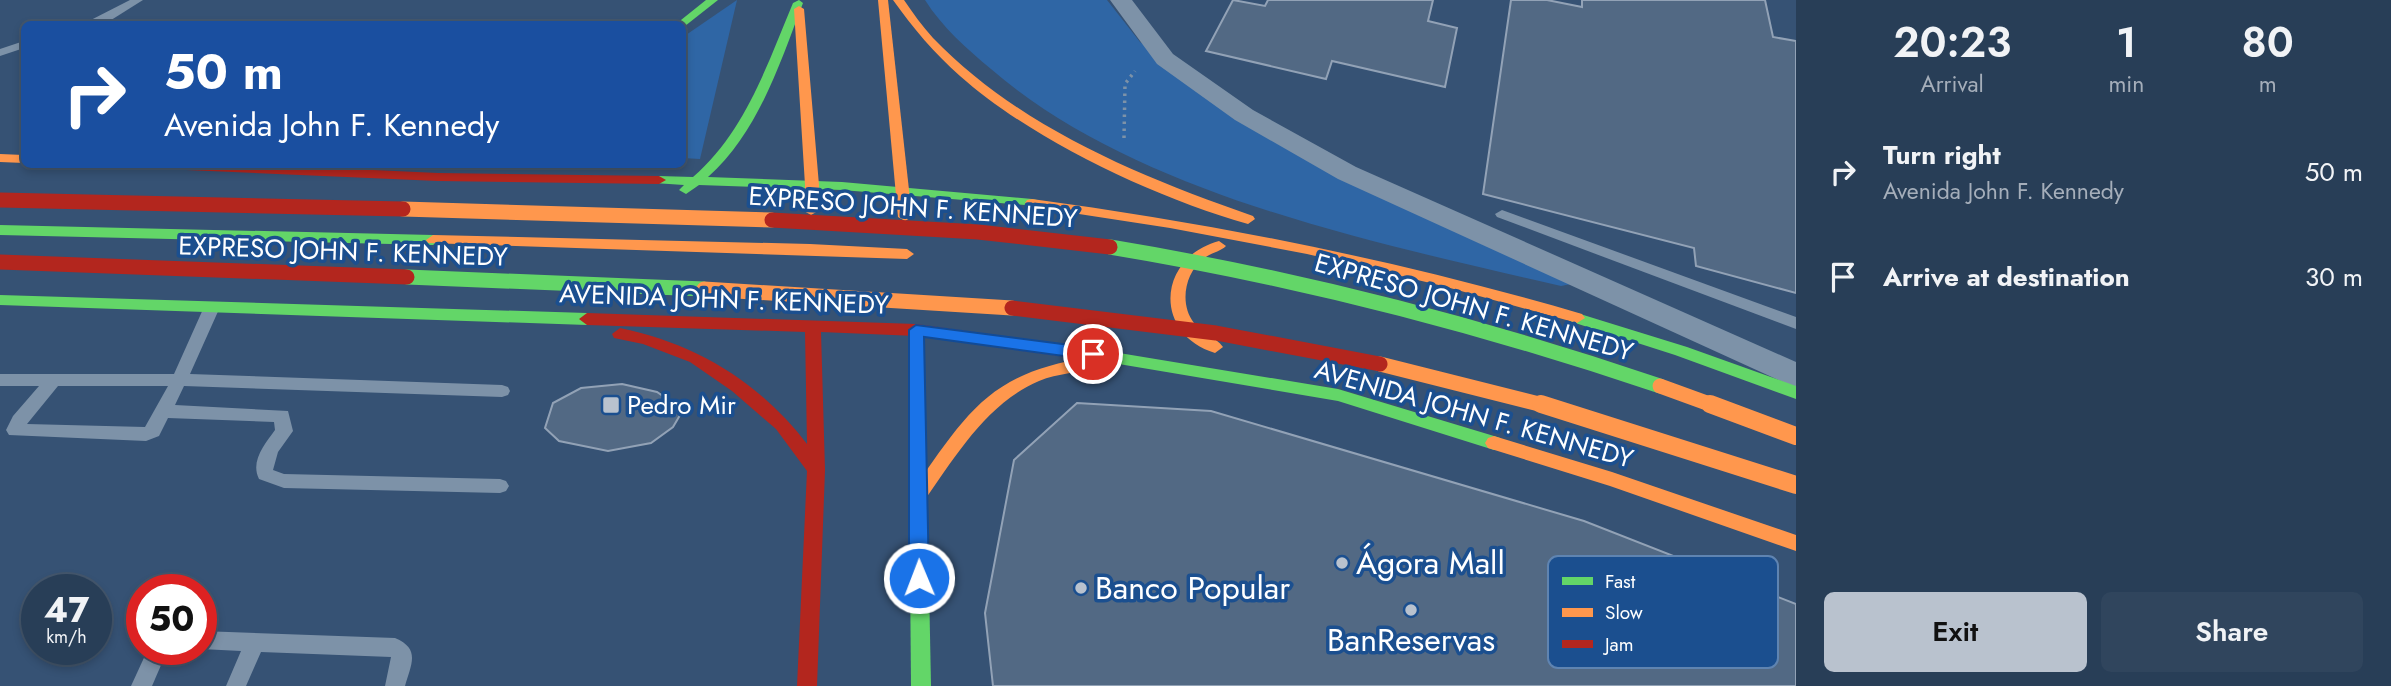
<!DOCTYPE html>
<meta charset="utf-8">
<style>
:root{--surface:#283e57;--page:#30455d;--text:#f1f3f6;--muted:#a5aeba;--line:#44576d;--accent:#b9c2ce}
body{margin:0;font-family:Jost,sans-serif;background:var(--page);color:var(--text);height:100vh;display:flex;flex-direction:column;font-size:26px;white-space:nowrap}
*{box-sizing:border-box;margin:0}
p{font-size:23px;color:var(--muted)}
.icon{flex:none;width:38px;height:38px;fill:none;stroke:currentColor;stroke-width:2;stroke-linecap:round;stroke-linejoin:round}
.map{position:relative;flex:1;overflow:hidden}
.drawer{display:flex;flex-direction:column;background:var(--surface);width:595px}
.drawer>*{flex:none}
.hud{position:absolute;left:21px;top:21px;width:665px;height:147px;border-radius:10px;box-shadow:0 4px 10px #0003,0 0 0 2px var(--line);background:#1a4fa0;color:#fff;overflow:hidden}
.speed{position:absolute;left:21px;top:574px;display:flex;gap:14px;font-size:35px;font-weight:700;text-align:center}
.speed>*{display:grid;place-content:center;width:91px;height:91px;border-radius:50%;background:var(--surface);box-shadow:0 4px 10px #0003,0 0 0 2px var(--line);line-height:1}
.speed small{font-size:18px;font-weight:400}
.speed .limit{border:10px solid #d22;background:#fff;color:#111}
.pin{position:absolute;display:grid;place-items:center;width:60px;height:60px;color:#fff;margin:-30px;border:4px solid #fff;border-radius:50%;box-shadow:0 2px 7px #0007}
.me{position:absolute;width:77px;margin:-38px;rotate:359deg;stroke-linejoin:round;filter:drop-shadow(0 0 5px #0008)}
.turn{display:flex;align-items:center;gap:24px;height:147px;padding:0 28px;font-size:32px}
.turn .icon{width:91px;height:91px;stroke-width:2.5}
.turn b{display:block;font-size:49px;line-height:60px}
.eta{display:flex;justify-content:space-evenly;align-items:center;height:119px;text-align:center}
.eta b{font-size:42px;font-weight:600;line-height:49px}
.action{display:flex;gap:14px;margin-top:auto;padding:14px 28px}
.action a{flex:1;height:80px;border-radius:10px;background:var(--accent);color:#111;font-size:28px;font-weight:600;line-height:80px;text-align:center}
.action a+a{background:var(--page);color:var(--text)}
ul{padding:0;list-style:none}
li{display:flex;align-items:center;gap:21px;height:105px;padding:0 28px}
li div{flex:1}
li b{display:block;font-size:26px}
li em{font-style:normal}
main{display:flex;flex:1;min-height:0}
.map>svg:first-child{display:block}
.green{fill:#2f66a5}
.building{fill:#526984;stroke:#92a2b6;stroke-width:2}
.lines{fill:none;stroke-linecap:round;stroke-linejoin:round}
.path{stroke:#7d92a8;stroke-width:3.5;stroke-dasharray:2.5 4.5;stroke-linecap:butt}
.lane{fill:#7d92a8;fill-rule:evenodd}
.street{fill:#7d92a8;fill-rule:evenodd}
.fast{fill:#63d668;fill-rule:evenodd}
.slow{fill:#ff974d;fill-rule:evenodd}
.jam{fill:#b3261e;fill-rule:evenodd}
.fast-bridge{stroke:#63d668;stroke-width:15}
.slow-bridge-far1{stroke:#ff974d;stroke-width:15}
.slow-bridge{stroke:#ff974d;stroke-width:18}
.jam-bridge{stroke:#b3261e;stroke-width:15}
.route{fill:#1a73e8;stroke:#114b97;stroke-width:2}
.poi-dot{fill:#b9c2ce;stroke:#1b4f8f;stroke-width:2.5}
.labels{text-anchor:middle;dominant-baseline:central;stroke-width:7;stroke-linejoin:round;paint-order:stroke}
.street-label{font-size:26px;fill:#fff;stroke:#1b4f8f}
.poi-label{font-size:26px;fill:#fff;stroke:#1b4f8f;text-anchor:start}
.near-poi-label{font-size:32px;fill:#fff;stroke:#1b4f8f;text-anchor:start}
.key{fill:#1b4f8f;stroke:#5f84b1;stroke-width:2}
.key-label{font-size:19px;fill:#fff}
</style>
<main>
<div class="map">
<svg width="1796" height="686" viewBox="0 0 1796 686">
<rect width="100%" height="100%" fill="#365274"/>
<g class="green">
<path d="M737 0 700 159 683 158V37Z"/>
<path d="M925 0H1107L1140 42 1233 112 1576 283 1561 286C1377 243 1137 195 991 69 967 49 942 27 925 0Z"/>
</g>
<g class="building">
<path d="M1233 0 1265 6 1268 0H1433L1428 21 1457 28 1445 87 1332 61 1326 79 1206 51Z"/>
<path d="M1511 0H1547L1582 7V0H1765L1773 37 1796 41V293L1696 266 1694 248 1483 194Z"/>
<path d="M622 384 657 392 683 410 673 427 651 443 608 451 559 441 545 428 553 403 581 388Z"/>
<path d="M1077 403 1211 411 1584 521 1796 604V686H993L985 613 1014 460Z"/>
</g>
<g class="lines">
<path class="path" d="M1124 138 1125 84 1135 71"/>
<g class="lane">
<path d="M130 0H143L108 22 83 24Z"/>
<path d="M24 41V48L0 56V49Z"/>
<path d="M1502 210 1796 317V329L1497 217 1495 214Z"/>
<path d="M212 302 220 307 190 374 502 385 508 387 510 391 508 395 502 397 184 386 175 405 288 411 293 431 278 452 273 470 284 474 500 479 506 481 509 486 506 491 500 493 284 488 259 479C250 461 265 444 275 430L274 422 168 418 159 436 146 441 9 435 6 430 13 416 39 386H0V374H174L204 307ZM58 386H168L145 427 27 424Z"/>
<path d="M201 631 395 638C421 649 411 664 405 686H385L391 657 261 652 246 686H226L241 651 201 649Z"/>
<path d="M148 649H168L152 686H131Z"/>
</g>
<path class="street" d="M1110 0H1132L1173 54 1253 110 1356 167 1796 362V388L1338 179 1235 120 1157 64Z"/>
<g class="fast">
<path d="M706 0H718L685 26 676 24Z"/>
<path d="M799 0 803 3C780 63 758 133 708 177L842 182 1032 199 1037 200 1039 203 1037 206 842 190 699 185 686 194 679 190 684 185 654 183 652 180 659 176 693 177C745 132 767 65 793 3Z"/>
<path d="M0 225 433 235 440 240 433 245 0 235Z"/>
<path d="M0 295 587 313 595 319 587 325 0 305Z"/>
<path d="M1577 313 1687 347 1796 386V399L1675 355 1572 322 1569 318 1572 314Z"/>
<path d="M916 324 924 330 931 686H911L908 330Z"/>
<path d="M1095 349 1338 389 1494 436 1500 438 1503 443 1500 448 1494 450 1338 401 1089 359 1087 355 1089 351Z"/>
</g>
<g class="slow">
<path d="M878 0H888L912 217 905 221 898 217Z"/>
<path d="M893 0H904C913 13 922 26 933 38 1019 127 1138 176 1253 216L1255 219 1248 224C1155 198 1032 140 960 76 934 53 913 28 893 0Z"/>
<path d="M799 6 804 9 819 185 818 211 811 215 804 211 805 185 794 9Z"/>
<path d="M0 154 24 155V163L0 162Z"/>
<path d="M1032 199C1218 224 1402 261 1582 314L1585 318 1577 323 1443 286 1307 254 1170 228 1027 206 1025 203 1027 200Z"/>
<path d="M433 235 810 244 907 249 914 254 907 259 428 243 426 240Z"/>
<path d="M1219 241 1226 246C1220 252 1210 253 1203 259 1185 273 1179 304 1194 323 1201 334 1216 337 1223 347L1215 353C1153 334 1157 258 1219 241Z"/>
<path d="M1092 357 1098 359 1100 363 1098 367C1079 373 1058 373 1039 381 986 404 956 456 924 501L918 504 912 501 909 496 912 491C968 412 989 372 1092 357Z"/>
<path d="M1494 436 1612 472 1796 535V551L1610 486 1488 448 1485 443 1488 438Z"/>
</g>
<g class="jam">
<path d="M134 164H244L438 173 659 176 666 180 659 184 438 181 140 168Z"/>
<path d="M587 313 916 324 1095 349 1103 355 1095 361 916 336 821 332 825 470 817 686H797L807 471 776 429 732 391 690 362 643 344 614 338 612 334 620 328C695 343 761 383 807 444L805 332 587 325 579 319Z"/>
</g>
<g class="fast-bridge">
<path d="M1110 247C1298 278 1480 325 1660 386"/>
<path d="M407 277 704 289"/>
</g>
<g class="slow-bridge-far1">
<path d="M403 209 772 220"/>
<path d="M704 289 1012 308"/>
<path d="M1380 364 1547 406"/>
<path d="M1660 386 1715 406"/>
</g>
<g class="slow-bridge">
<path d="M1541 404 1796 485"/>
<path d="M1710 404 1796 436"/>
</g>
<g class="jam-bridge">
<path d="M0 200 403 209"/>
<path d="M772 220 978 232 1110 247"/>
<path d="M0 262 407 277"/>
<path d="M1012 308 1216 333 1380 364"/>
</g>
</g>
<path class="route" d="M916 325 1093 348 1101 354 1093 360 924 337 929 578 926 584 919 586 912 584 909 578V330Z"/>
<g class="poi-dot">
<rect x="602" y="396" width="18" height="18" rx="3.5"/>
<circle cx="1342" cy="563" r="7"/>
<circle cx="1081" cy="588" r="7"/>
<circle cx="1411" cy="610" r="7"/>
</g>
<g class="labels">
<g class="street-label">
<text transform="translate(913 207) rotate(4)">EXPRESO JOHN F. KENNEDY</text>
<text transform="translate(343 251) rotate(2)">EXPRESO JOHN F. KENNEDY</text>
<text transform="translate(724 299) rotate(2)">AVENIDA JOHN F. KENNEDY</text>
<text transform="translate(1474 307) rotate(16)">EXPRESO JOHN F. KENNEDY</text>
<text transform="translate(1474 414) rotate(16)">AVENIDA JOHN F. KENNEDY</text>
</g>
<g class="poi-label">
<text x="627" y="405">Pedro Mir</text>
</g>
<g class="near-poi-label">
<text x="1356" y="563">Ágora Mall</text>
<text x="1095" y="588">Banco Popular</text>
<text x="1411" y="640" text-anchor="middle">BanReservas</text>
</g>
</g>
<rect x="1548" y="556" width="230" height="112" rx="10" class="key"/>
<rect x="1562" y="577" width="31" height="8" fill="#63d668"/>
<rect x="1562" y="608" width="31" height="9" fill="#ff974d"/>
<rect x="1562" y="640" width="31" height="8" fill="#b3261e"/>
<g class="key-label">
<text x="1605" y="588">Fast</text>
<text x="1605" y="619">Slow</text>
<text x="1605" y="651">Jam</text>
</g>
</svg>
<div class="speed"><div>47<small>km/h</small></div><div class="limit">50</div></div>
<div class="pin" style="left:1093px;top:354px;background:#d93025"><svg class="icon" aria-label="arrive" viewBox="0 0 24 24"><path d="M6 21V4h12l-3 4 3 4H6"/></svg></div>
<svg class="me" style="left:919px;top:578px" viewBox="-20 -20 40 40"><circle r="17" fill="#1a73e8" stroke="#fff" stroke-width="3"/><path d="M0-11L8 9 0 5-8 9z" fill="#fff"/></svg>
<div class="hud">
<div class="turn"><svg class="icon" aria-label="right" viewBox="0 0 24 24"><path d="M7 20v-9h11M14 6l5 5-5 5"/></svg><div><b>50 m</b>Avenida John F. Kennedy</div></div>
</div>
</div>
<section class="drawer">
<div class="eta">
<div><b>20:23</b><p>Arrival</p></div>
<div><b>1</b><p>min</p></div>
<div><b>80</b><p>m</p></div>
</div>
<ul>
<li><svg class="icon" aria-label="right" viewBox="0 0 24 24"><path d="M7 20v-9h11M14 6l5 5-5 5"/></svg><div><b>Turn right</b><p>Avenida John F. Kennedy</p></div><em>50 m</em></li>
<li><svg class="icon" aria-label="arrive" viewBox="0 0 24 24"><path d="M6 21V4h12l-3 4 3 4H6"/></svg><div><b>Arrive at destination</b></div><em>30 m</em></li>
</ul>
<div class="action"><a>Exit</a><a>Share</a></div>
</section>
</main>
